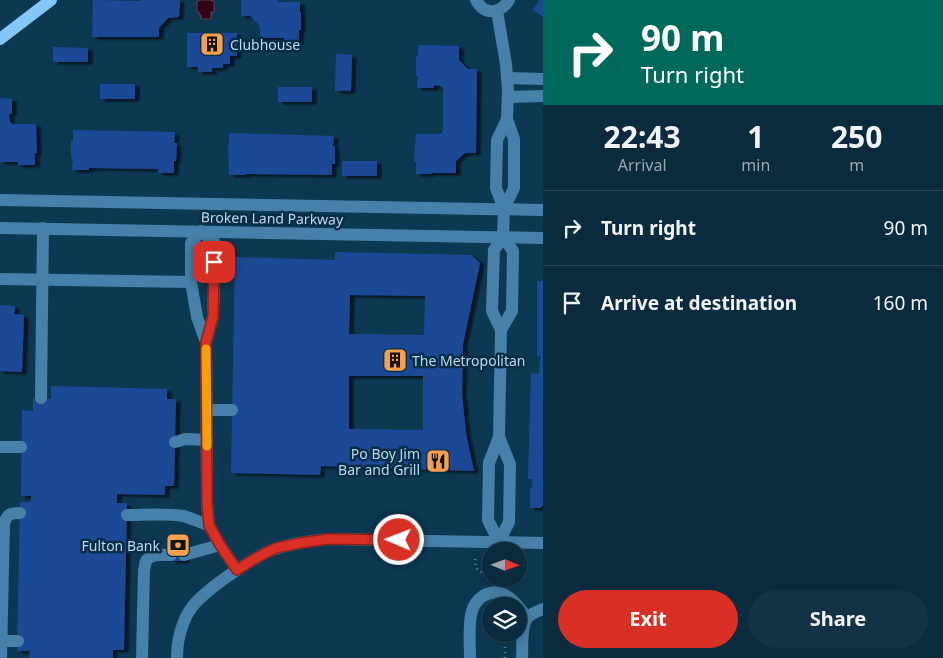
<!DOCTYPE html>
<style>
:root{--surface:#0a2a3e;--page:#133245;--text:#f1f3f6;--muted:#99a7b0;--line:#2a4658;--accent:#d93025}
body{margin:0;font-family:"Noto Sans",sans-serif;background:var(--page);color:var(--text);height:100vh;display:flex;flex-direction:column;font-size:19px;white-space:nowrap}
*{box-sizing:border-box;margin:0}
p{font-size:16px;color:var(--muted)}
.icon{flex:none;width:28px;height:28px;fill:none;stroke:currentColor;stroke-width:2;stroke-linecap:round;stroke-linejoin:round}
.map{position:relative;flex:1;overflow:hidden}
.side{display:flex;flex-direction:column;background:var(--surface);width:400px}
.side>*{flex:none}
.banner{background:#00695c;color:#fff;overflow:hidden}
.needle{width:32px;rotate:91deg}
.tools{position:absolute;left:482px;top:542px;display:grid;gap:10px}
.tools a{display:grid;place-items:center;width:45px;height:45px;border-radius:50%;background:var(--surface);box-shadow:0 2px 12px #0003,0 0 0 1px var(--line);font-size:25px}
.pin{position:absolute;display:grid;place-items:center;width:42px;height:42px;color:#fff;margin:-21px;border-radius:10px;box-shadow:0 2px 8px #0006}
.me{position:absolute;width:55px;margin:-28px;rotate:271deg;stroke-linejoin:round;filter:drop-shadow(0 0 4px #0008)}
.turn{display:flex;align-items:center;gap:18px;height:105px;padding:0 15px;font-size:22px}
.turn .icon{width:65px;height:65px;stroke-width:2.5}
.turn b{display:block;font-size:35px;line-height:42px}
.eta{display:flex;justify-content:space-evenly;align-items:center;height:85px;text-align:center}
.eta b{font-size:30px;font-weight:700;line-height:35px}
.action{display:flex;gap:10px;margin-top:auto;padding:10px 15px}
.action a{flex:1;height:58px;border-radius:30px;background:var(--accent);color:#fff;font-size:20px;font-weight:700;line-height:58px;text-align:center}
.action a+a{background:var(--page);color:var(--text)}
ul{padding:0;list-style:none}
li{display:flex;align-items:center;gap:15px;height:75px;padding:0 15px;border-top:1px solid var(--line)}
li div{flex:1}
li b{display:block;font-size:19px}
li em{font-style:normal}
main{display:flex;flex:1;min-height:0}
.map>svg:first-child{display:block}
.water{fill:#320115;stroke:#5d4254}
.building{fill:#1f4996;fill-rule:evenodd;filter:url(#shadow)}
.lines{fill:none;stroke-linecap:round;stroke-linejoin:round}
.path{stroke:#6b8ba0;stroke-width:2.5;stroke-dasharray:1 4;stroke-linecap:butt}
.minor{stroke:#4781a9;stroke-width:12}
.major{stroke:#84c8fa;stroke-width:12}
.route-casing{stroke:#8d1f18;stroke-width:12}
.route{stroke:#d93025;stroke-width:9}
.slow{stroke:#f59e0b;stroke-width:9}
.labels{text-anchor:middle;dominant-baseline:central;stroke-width:5;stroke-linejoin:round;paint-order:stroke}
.poi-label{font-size:14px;fill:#c2d8e8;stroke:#012d47;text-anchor:start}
.street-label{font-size:14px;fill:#c2d8e8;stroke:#012d47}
</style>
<main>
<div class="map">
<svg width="543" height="658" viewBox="0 0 543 658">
<defs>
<filter id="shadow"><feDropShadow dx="4.5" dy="2.5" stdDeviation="1" flood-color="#0009"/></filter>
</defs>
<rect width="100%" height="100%" fill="#0d3852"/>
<path class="water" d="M200 0H211V1H214V12H211V19H201V15H199V12H197V1H199Z"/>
<g class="building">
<path d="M93 0 141 1V0H180L179 17 168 18 159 28V37H92Z"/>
<path d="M241 0H277L279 2H300V12H301V30H299V42H284V38H260V26L250 16H241Z"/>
<path d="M539 0H543V17L533 10Z"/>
<path d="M187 33H237V56H230V64H223V68H212V72H198V67H187Z"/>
<path d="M418 45 459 46V60L468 69H477L476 153H465L456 161V173H432V174H416V162H414L416 134H441L443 131V88L440 86 435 85 433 88H417L418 76H416V56L418 57Z"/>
<path d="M53 47 88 48V62H53Z"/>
<path d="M336 54 352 55 351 91H335Z"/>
<rect x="100" y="84" width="35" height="15"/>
<rect x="278" y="87" width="34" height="15"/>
<path d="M0 98 12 99V114H9L10 122 13 124H36L37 153H35V165H18V162H0Z"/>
<path d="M73 130 175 132 174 143H177L176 161H174V173H158V169L89 168V170H72L73 159 71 158V141H73Z"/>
<path d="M229 133 334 136 333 146H335V164H332V175L246 174V175H229L228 144H229Z"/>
<rect x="342" y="161" width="35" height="15"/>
<path d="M335 252 471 255 480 263 463 344 462 394 466 433 474 471 321 466 320 475 231 473 235 257 335 260ZM350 295 425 296 424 335 349 334ZM349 376H423V430L349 429Z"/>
<path d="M537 281H543V506H542L541 508H530V488L532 487V479H528L531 373 539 374 540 356H537Z"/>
<path d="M0 305 15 306 14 314 24 315 22 372 0 371Z"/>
<path d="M51 386 167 389V399H176L174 486H165V495L117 494V503H127L124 650H113V658H29L30 651H17L20 502H31V496H21L22 410 33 411V398L51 399Z"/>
<path d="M172 534H185L184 561H171Z"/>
</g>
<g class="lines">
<g class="path">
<path d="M475 559 476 568 481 572 491 576"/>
<path d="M519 569 520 567 521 560"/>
<path d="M505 658V634"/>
</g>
<g class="minor">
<path d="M476 0C485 16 500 14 509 0"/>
<path d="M497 11 506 64 508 90 507 119 514 139V188L504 209 503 237 494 250 492 311 501 330 499 437 489 463 488 520 499 542"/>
<path d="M507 78 543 79"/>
<path d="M508 97 543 96"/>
<path d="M0 200 543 210"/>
<path d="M504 209 496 188 497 140 507 119"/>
<path d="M0 228 543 238"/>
<path d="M0 279 191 282"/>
<path d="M501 330 512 311 513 251 503 237"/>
<path d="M206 342 197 317 191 282V243L201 231 215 243 213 317 206 342 207 503 209 525 220 545 237 570"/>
<path d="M41 398 43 228"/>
<path d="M207 410H232"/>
<path d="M175 442 186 439 207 440"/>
<path d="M0 447H21"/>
<path d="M127 515C142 515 168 513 183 516 192 518 200 523 209 525"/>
<path d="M499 542 509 522 510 464 499 437"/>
<path d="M184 555 220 545"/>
<path d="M1 641H18"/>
<path d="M1 658 4 524C7 514 10 513 20 513"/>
<path d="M142 658 144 570C145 567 145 564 146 561 151 553 163 555 171 555"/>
<path d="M177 658C177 647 179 634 183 624 185 618 189 611 192 607 206 589 257 554 278 548 294 543 311 541 328 539L543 543"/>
<path d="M470 658C470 644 468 624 472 611 474 604 477 600 483 596 503 584 517 604 527 618"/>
<path d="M522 658C523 647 520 626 528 617 532 613 538 611 543 609"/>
</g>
<path class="major" d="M0 39 51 0"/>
</g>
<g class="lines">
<g class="route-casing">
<path id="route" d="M214 262 213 317 206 342 207 503 209 525 220 545 237 570 256 558 276 548 300 543 328 539 399 540"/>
</g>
<use href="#route" class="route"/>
<path class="slow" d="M206 349 207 446"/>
</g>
<defs>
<g id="building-square" transform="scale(1.25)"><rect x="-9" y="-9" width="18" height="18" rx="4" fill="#f9a04c" stroke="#012d47"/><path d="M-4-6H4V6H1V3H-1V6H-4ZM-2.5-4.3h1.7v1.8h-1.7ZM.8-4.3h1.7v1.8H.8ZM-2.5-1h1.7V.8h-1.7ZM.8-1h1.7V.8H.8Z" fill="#111"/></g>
<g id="restaurant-square" transform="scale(1.25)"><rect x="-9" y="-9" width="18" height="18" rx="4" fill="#f9a04c" stroke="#012d47"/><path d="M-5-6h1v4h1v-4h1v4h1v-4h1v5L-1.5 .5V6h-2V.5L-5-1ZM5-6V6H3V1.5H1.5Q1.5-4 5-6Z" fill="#111"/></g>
<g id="bank-square" transform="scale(1.25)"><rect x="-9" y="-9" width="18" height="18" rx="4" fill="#f9a04c" stroke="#012d47"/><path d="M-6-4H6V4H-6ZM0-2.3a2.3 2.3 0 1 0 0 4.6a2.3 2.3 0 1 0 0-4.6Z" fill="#111"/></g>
</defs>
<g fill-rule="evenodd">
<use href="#building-square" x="212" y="44"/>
<use href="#building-square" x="395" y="360"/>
<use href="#restaurant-square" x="438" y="461"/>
<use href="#bank-square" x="178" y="545"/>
</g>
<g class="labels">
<g class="poi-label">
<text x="230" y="44">Clubhouse</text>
<text x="412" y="360">The Metropolitan</text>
<text x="420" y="453" text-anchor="end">Po Boy Jim<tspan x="420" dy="16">Bar and Grill</tspan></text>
<text x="160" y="545" text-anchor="end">Fulton Bank</text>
</g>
<g class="street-label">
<text transform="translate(272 218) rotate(1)">Broken Land Parkway</text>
</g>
</g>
</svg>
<div class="tools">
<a><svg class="needle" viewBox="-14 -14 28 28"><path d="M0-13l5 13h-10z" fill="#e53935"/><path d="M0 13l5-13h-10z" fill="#99a7b0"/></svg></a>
<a><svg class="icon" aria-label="layers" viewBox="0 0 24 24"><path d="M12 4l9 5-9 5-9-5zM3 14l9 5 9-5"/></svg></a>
</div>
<div class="pin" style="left:214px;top:262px;background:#d93025"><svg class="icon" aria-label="arrive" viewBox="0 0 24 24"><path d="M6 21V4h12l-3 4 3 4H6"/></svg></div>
<svg class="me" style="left:399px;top:540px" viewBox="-20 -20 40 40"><circle r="17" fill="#d93025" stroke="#fff" stroke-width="3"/><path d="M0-11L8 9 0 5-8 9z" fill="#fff"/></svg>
</div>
<section class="side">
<div class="banner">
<div class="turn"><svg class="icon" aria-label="right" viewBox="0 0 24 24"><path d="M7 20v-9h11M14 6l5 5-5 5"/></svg><div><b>90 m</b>Turn right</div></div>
</div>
<div class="eta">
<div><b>22:43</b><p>Arrival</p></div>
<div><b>1</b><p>min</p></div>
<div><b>250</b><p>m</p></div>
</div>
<ul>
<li><svg class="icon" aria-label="right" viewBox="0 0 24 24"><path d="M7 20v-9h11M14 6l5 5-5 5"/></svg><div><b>Turn right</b></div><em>90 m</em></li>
<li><svg class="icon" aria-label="arrive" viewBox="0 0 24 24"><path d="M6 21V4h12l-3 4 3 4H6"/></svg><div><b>Arrive at destination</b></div><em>160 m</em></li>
</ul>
<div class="action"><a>Exit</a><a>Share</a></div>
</section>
</main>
